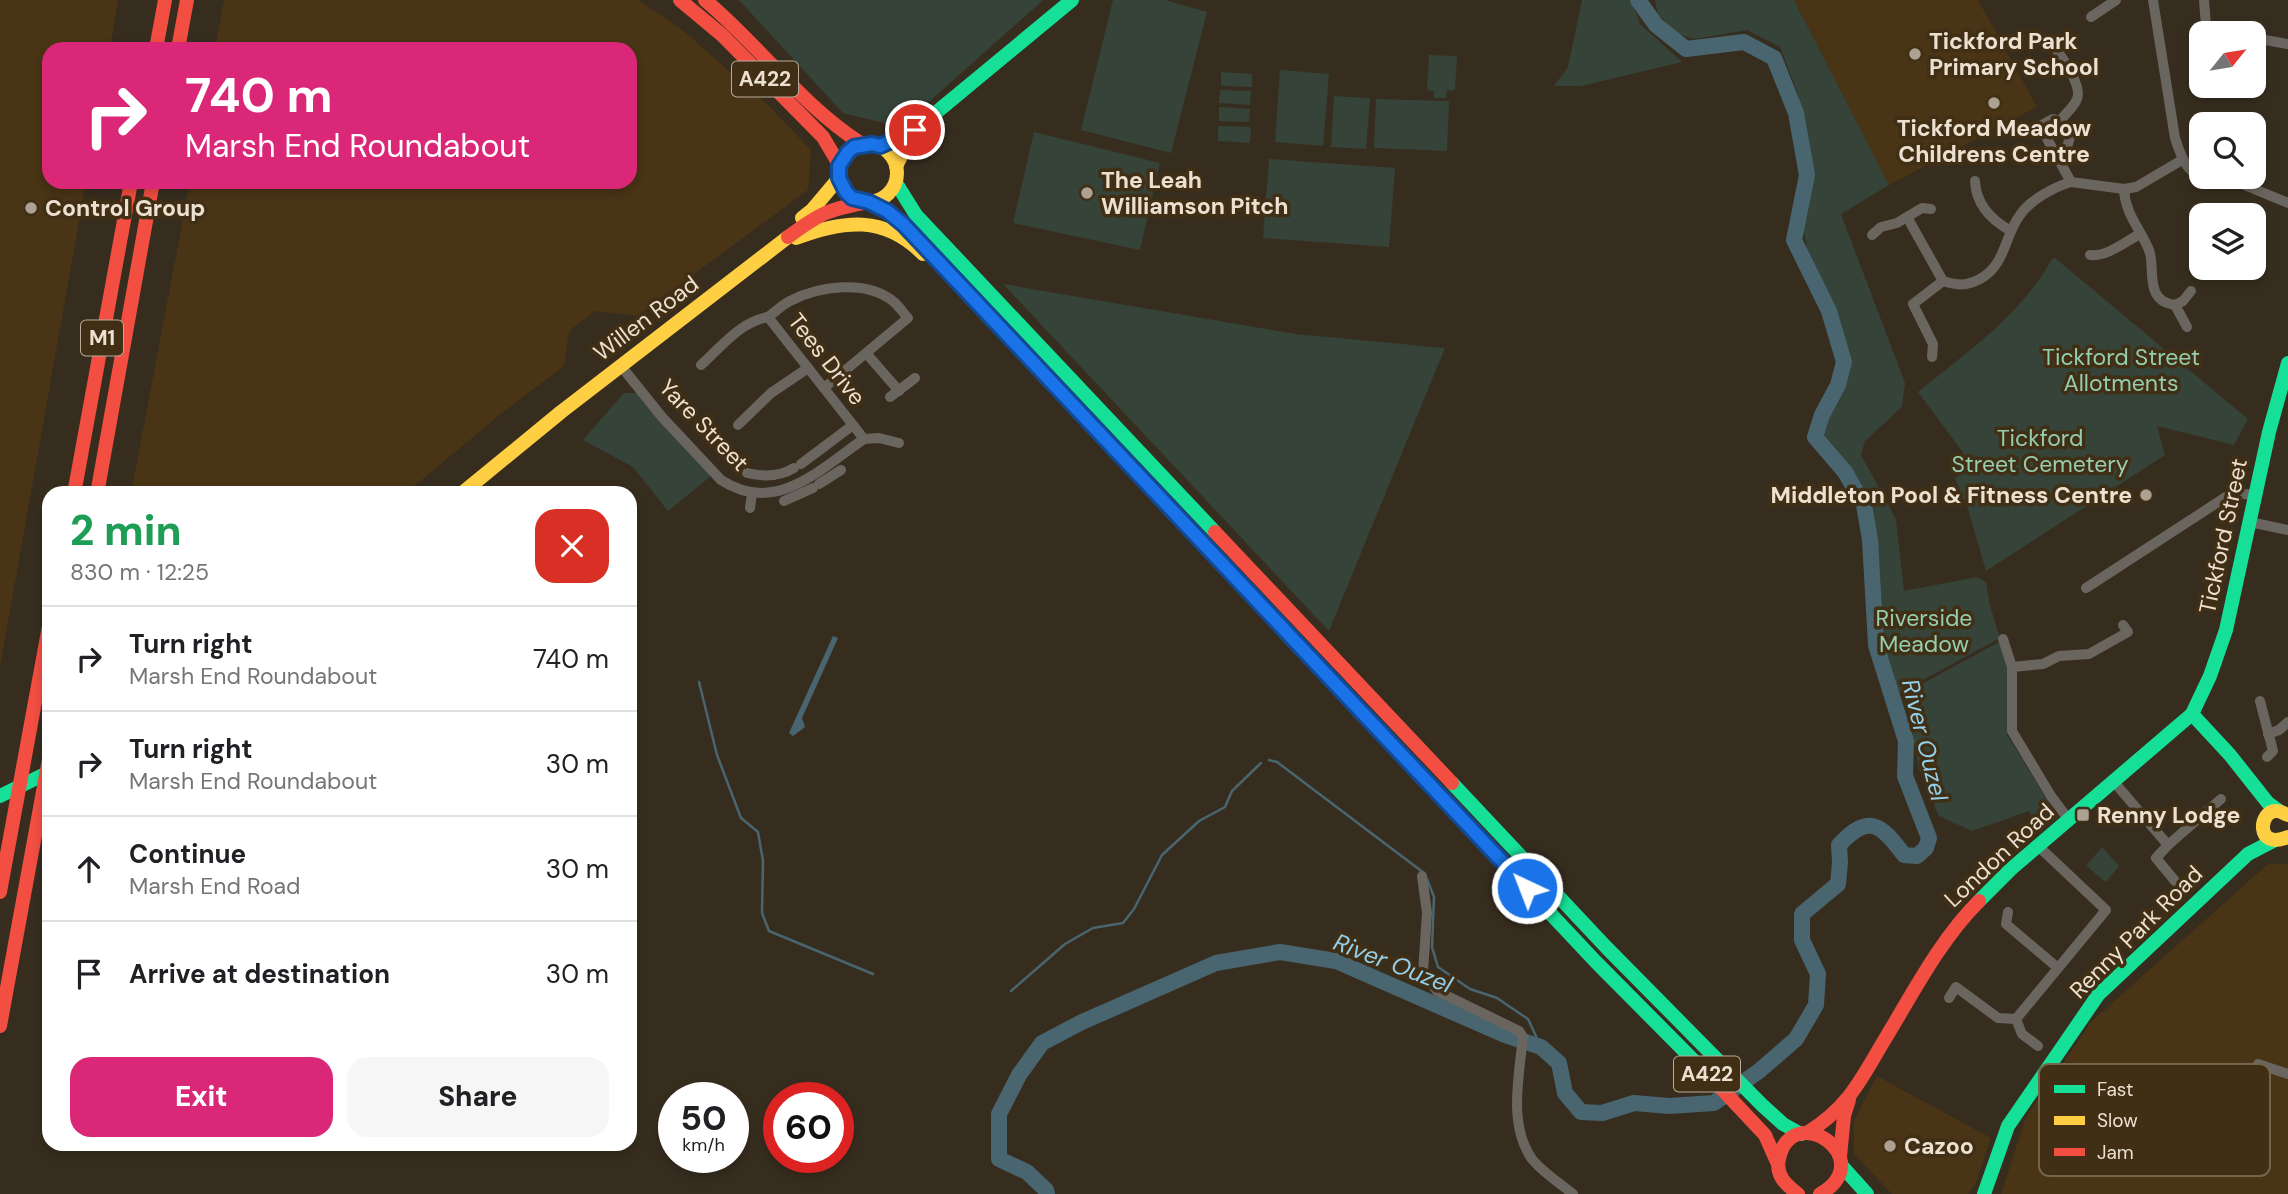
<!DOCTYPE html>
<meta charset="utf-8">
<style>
:root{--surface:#fff;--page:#f6f6f6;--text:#202124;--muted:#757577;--line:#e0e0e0;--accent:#db2777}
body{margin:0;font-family:"DM Sans",sans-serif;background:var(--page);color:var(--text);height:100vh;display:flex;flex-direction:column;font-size:26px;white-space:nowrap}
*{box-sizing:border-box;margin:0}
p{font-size:23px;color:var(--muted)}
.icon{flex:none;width:38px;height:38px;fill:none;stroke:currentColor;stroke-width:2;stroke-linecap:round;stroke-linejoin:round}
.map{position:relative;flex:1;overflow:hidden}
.drawer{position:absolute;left:42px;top:486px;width:595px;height:665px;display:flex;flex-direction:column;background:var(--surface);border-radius:21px;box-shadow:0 4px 10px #0003}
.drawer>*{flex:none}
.top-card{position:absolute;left:42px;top:42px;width:595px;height:147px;border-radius:21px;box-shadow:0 4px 10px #0003;background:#db2777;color:#fff;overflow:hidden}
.needle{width:46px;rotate:60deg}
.controls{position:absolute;left:2189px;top:21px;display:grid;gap:14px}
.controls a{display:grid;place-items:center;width:77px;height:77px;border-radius:14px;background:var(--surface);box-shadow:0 4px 10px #0003;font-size:35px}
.speed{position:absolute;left:658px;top:1082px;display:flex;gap:14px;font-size:35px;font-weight:700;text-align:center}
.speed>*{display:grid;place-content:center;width:91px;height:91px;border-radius:50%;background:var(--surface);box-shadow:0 4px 10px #0003;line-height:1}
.speed small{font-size:18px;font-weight:400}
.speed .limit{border:10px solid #d22;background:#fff;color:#111}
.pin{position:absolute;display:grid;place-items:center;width:60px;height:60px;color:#fff;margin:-30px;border:4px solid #fff;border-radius:50%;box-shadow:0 2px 7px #0007}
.me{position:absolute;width:77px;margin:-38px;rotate:317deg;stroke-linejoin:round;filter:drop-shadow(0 0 5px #0008)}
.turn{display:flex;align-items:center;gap:24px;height:147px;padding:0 28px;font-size:32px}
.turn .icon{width:91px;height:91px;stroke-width:2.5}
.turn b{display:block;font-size:49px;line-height:60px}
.round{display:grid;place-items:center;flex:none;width:74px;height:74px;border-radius:21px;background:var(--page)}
.head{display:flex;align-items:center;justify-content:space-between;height:119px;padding:0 28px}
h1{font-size:42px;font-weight:800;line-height:52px;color:#1e9e55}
.primary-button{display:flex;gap:14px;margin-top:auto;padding:14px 28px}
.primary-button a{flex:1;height:80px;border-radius:21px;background:var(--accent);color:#fff;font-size:28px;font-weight:800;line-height:80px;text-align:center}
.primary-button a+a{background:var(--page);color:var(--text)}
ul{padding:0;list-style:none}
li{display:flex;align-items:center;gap:21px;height:105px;padding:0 28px;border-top:2px solid var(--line)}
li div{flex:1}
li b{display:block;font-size:26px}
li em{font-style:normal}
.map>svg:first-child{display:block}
.built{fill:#493415}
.green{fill:#364339}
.water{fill:#486570}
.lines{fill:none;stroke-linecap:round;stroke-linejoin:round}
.stream{stroke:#486570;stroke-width:2.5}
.river{stroke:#486570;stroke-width:16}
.street{stroke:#6a665f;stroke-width:10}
.fast{stroke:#16e098;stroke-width:14}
.slow{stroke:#ffcf43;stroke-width:14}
.jam{stroke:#f24e42;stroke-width:14}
.route-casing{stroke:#114b97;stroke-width:18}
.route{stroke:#1a73e8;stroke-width:12}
.poi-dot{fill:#ada193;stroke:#412f15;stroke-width:2.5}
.labels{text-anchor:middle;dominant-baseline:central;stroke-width:7;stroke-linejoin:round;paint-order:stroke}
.shield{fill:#412f15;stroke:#b9ab99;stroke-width:2}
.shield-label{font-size:21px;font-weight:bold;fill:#ece0d1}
.poi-label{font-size:23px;font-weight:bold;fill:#ece0d1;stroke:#412f15;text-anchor:start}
.street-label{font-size:23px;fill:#ece0d1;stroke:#412f15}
.park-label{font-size:23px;fill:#94cdaf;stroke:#412f15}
.water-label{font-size:24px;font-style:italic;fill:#93d0ec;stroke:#412f15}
.key{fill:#412f15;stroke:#74644d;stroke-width:2}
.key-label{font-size:19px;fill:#ece0d1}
</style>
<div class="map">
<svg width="2288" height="1194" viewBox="0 0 2288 1194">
<rect width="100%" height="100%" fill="#372d1f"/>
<g class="built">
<path d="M0 0H118L110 49H49V182H86L0 667Z"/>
<path d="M224 0H638L680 28 769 106 811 150 808 190 637 316 595 311 569 331 564 366 502 413 406 493H131L190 182H630V49H215Z"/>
<path d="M1794 0H1978L2037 107 1889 185Z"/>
<path d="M2268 864H2288V1194H2001L2026 1117 2091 1022Z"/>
<path d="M1877 1076 1991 1138 1975 1185 1968 1194H1892L1854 1154V1121Z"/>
</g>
<g class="green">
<path d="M739 0H1043L901 127 843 113Z"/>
<path d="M1113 0H1165L1207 12 1171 153 1081 130Z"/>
<path d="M1582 0H1631L1640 24 1682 62 1581 86H1554L1568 67Z"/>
<path d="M1655 0H1794L1889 185 1841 214 1905 383 1902 407 1865 441 1861 455 1896 519 1904 591 1977 577 1986 582 1990 606 2000 638 1899 693 1882 648 1880 598 1870 508 1850 471 1826 441 1823 431 1848 372 1842 333 1808 252 1803 228 1808 208 1812 170 1798 94 1780 47 1747 30 1695 39 1677 34 1658 14Z"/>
<path d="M1429 55 1457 56 1455 90H1447L1446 98H1434V91L1427 90Z"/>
<path d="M1280 70 1329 74 1323 146 1275 142Z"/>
<path d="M1221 72 1252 74V87L1221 86Z"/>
<path d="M1220 90 1251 91 1250 105 1219 103Z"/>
<path d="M1334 96 1370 98 1366 149 1331 147Z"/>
<path d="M1376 99 1449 101 1447 151 1374 148Z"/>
<path d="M1219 107 1250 109 1249 122 1219 121Z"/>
<path d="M1218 126 1251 127 1250 143 1218 141Z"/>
<path d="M1034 132 1160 163 1140 250 1013 223Z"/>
<path d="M1269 159 1395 168 1389 247 1263 238Z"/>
<path d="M2055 258 2248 419 2234 445 2157 426 2165 455 1986 571 1968 509 1955 478 1973 466 1918 392C1967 352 2021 315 2052 259Z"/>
<path d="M1003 284 1295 334 1445 348 1329 631Z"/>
<path d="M624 393H638L711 476 668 511 633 467 583 440Z"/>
<path d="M2001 641 2007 667V735L2058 817 2040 830 2029 811 1972 831 1939 816 1919 769 1905 693Z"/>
<path d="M2102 847 2119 866 2106 882 2086 866Z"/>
</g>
<path class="water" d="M833 636 838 638 802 718 805 727 793 736 789 733Z"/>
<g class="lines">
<g class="stream">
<path d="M699 682 717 755 741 818 758 832 763 861 762 913 769 931 873 974"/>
<path d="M1269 760 1277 762 1424 873"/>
<path d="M1427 879 1434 897 1432 947 1438 967 1470 989 1497 998 1528 1019 1541 1047"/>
<path d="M1011 991 1065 944 1093 928 1123 923 1134 909 1162 855 1199 821 1225 807 1232 791 1261 763"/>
</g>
<path class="river" d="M1047 1194 1046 1190 1027 1172 999 1159V1114L1019 1075 1042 1043 1082 1022 1216 963 1280 952 1336 961 1505 1035 1541 1047 1559 1063 1565 1093 1581 1112 1602 1113 1634 1103 1669 1106 1714 1103 1759 1071 1796 1039 1816 1005 1818 974 1802 940V914L1838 884 1840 862 1839 845C1869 813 1881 824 1904 855L1917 856 1926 848 1929 838 1905 776 1906 741 1876 645 1870 540 1864 505 1845 472 1815 437 1822 415 1838 385 1844 362 1829 311 1794 240 1807 175 1796 113 1774 58 1744 42 1686 49 1656 25 1638 0"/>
<g class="street">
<path d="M2153 0 2175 138C2180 153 2185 171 2202 177"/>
<path d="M2204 0 2206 25 2210 33"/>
<path d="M2091 17 2116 0"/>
<path d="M2254 38 2288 44"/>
<path d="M2048 40C2058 50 2083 85 2077 99 2074 107 2065 114 2060 121"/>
<path d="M2056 155 2067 147 2071 134 2060 121 2053 119 2040 126 2071 182"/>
<path d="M2202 177 2237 182 2288 203"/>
<path d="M1975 181C1976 205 1991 220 2011 231"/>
<path d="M2071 182 2124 189 2136 187 2182 160"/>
<path d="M2124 189C2125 214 2140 228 2149 250 2156 267 2143 301 2175 305L2183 301 2191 291"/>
<path d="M1907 217 1943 281C1959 286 1966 286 1980 279 2006 265 2004 236 2020 215 2030 200 2054 187 2071 182"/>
<path d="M1872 235 1881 227 1897 223 1922 208 1931 209"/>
<path d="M2090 255C2107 257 2125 242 2140 234"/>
<path d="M2175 305 2187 327"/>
<path d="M768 317C775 312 782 305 790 301 819 286 867 279 894 302 899 306 903 313 908 318L824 388"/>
<path d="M866 353 899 391"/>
<path d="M1932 357 1933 344 1913 304 1943 281"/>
<path d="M701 365C721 347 740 322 768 317L864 439"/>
<path d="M621 366 662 417 721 480C776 516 820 469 864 439"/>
<path d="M890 397 915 378"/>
<path d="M738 425 771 393 808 368"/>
<path d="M864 439 879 438 899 443"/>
<path d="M801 464 853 425"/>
<path d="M747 473C763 477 779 477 794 468"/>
<path d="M819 484 841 470"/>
<path d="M784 501 813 488"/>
<path d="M750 508 752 493"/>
<path d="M2250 522 2288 530"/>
<path d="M2086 588 2232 493 2255 495"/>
<path d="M2003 639 2012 667V731L2051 796 2069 820"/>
<path d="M2012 667 2043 664 2059 656 2089 654 2128 632 2123 625"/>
<path d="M2260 701 2273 751 2267 757"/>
<path d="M2268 734 2279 730 2288 722"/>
<path d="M2114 782 2168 845 2221 799"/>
<path d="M2168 845 2156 858 2175 881"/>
<path d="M1422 876 1427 913 1423 972 1437 991 1519 1031 1523 1037C1519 1076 1508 1125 1532 1159 1542 1172 1560 1183 1573 1194"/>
<path d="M2008 912 2006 924 2058 968"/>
<path d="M1949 998 1956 987 1998 1018 2016 1019 2106 910 2038 846"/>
<path d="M2016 1019 2022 1034 2038 1046"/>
<path d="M2258 1064 2288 1074"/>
</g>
<g class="fast">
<path d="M880 146 915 130 1072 0"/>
<path d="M896 183 916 215 1215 532"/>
<path d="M869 202 887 211 904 225 1225 567"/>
<path d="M2192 714 2230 755 2268 803 2279 811"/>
<path d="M1452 783 1606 947 1762 1105 1783 1124 1801 1134"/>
<path d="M1436 792 1596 962 1718 1085"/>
<path d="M0 796 49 772"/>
<path d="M1979 901 2011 869 2192 714 2210 676 2226 630 2269 432 2288 363"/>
<path d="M1841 1165 1867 1194"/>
<path d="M1984 1194 2008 1126 2098 995 2248 854 2273 841"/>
</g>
<g class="slow">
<circle cx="868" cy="173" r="29"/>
<path d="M896 166 914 131"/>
<path d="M802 218 812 210 839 178"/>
<path d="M796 238C844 220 884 215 923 254"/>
<path d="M461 494 561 412 788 237"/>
<path d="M1225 567 1436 792"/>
<path d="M2288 815C2284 814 2281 811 2277 811 2259 809 2254 851 2288 837"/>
</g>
<g class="jam">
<path d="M680 0 722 35 823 137 840 166"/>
<path d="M705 0C759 45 802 106 862 144"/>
<path d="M156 49 165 0"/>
<path d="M178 49 187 0"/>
<path d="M788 237C820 213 829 209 869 202"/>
<path d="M74 494 131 182"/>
<path d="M97 494 153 182"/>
<path d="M1215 532 1452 783"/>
<path d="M0 892 49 626"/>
<path d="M0 1026 49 759"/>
<path d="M1718 1085 1765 1135 1777 1162"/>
<path d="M1807 1133C1847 1108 1859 1083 1882 1044 1912 995 1939 941 1979 901"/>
<path d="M1840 1156 1844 1116 1849 1100"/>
<path d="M1798 1194C1786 1185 1775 1175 1779 1159 1792 1098 1881 1159 1820 1194"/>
</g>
</g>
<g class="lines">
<g class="route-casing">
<path id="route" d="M915 130 880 146 872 144 854 147 848 152 839 166V178L846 192 852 198 869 202 887 211 904 225 1527 888"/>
</g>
<use href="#route" class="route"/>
</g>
<g class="poi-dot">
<circle cx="1915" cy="54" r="7"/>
<circle cx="1994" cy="103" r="7"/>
<circle cx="1087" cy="193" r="7"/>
<circle cx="31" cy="208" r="7"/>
<circle cx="2146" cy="495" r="7"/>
<rect x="2076" y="808" width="14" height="14" rx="3.5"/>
<circle cx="1890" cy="1146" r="7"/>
</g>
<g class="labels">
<g class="shield">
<rect x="732" y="61.5" width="66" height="35" rx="5"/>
<rect x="81" y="320.5" width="42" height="35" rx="5"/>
<rect x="1674" y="1056.5" width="66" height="35" rx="5"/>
</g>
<g class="shield-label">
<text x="765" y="79">A422</text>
<text x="102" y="338">M1</text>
<text x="1707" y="1074">A422</text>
</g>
<g class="poi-label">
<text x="1929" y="41">Tickford Park<tspan x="1929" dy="26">Primary School</tspan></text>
<text x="1994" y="128" text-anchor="middle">Tickford Meadow<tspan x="1994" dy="26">Childrens Centre</tspan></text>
<text x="1101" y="180">The Leah<tspan x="1101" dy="26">Williamson Pitch</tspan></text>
<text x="45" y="208">Control Group</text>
<text x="2132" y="495" text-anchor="end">Middleton Pool &amp; Fitness Centre</text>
<text x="2097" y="815">Renny Lodge</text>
<text x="1904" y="1146">Cazoo</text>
</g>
<g class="street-label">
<text transform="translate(646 318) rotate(-37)">Willen Road</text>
<text transform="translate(827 359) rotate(52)">Tees Drive</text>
<text transform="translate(704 425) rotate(46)">Yare Street</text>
<text transform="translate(2223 536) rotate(-78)">Tickford Street</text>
<text transform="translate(1999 855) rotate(-43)">London Road</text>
<text transform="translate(2136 932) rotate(-45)">Renny Park Road</text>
</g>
<g class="park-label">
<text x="2121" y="357">Tickford Street<tspan x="2121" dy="26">Allotments</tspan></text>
<text x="2040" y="438">Tickford<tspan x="2040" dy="26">Street Cemetery</tspan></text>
<text x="1924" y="618">Riverside<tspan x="1924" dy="26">Meadow</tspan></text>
</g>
<g class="water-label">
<text transform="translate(1925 740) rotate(76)">River Ouzel</text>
<text transform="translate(1393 963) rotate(21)">River Ouzel</text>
</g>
</g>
<rect x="2039" y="1064" width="231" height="112" rx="10" class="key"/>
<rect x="2054" y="1085" width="31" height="8" fill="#16e098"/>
<rect x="2054" y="1116" width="31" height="9" fill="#ffcf43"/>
<rect x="2054" y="1148" width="31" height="8" fill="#f24e42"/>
<g class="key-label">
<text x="2097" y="1096">Fast</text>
<text x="2097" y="1127">Slow</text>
<text x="2097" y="1159">Jam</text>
</g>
</svg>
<div class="controls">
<a><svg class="needle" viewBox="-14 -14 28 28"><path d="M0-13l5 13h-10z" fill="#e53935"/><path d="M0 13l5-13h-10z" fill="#757577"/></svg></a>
<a><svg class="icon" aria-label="search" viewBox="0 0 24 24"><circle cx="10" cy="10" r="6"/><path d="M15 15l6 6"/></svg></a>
<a><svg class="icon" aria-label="layers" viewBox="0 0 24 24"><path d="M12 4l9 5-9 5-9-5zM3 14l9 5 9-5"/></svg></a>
</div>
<div class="speed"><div>50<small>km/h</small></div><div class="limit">60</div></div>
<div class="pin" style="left:915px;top:130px;background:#d93025"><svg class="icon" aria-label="arrive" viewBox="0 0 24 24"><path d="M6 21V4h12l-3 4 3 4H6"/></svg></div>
<svg class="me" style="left:1527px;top:888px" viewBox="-20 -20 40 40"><circle r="17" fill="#1a73e8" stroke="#fff" stroke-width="3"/><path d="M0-11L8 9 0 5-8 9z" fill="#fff"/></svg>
<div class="top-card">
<div class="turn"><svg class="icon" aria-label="right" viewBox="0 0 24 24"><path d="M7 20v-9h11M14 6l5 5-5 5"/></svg><div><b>740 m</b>Marsh End Roundabout</div></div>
</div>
<section class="drawer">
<div class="head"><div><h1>2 min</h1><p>830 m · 12:25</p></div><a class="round" style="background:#d93025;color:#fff"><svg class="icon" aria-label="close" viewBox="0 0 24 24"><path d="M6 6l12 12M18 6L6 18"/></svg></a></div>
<ul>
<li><svg class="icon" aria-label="right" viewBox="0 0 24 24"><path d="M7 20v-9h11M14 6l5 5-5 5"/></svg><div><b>Turn right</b><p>Marsh End Roundabout</p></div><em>740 m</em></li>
<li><svg class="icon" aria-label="right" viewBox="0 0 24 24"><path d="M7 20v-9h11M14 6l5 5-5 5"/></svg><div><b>Turn right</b><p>Marsh End Roundabout</p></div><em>30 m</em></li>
<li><svg class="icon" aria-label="ahead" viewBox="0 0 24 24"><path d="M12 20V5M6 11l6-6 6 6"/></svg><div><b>Continue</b><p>Marsh End Road</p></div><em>30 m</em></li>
<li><svg class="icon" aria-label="arrive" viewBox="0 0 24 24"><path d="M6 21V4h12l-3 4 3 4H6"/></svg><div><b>Arrive at destination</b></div><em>30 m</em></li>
</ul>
<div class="primary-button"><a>Exit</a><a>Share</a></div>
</section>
</div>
